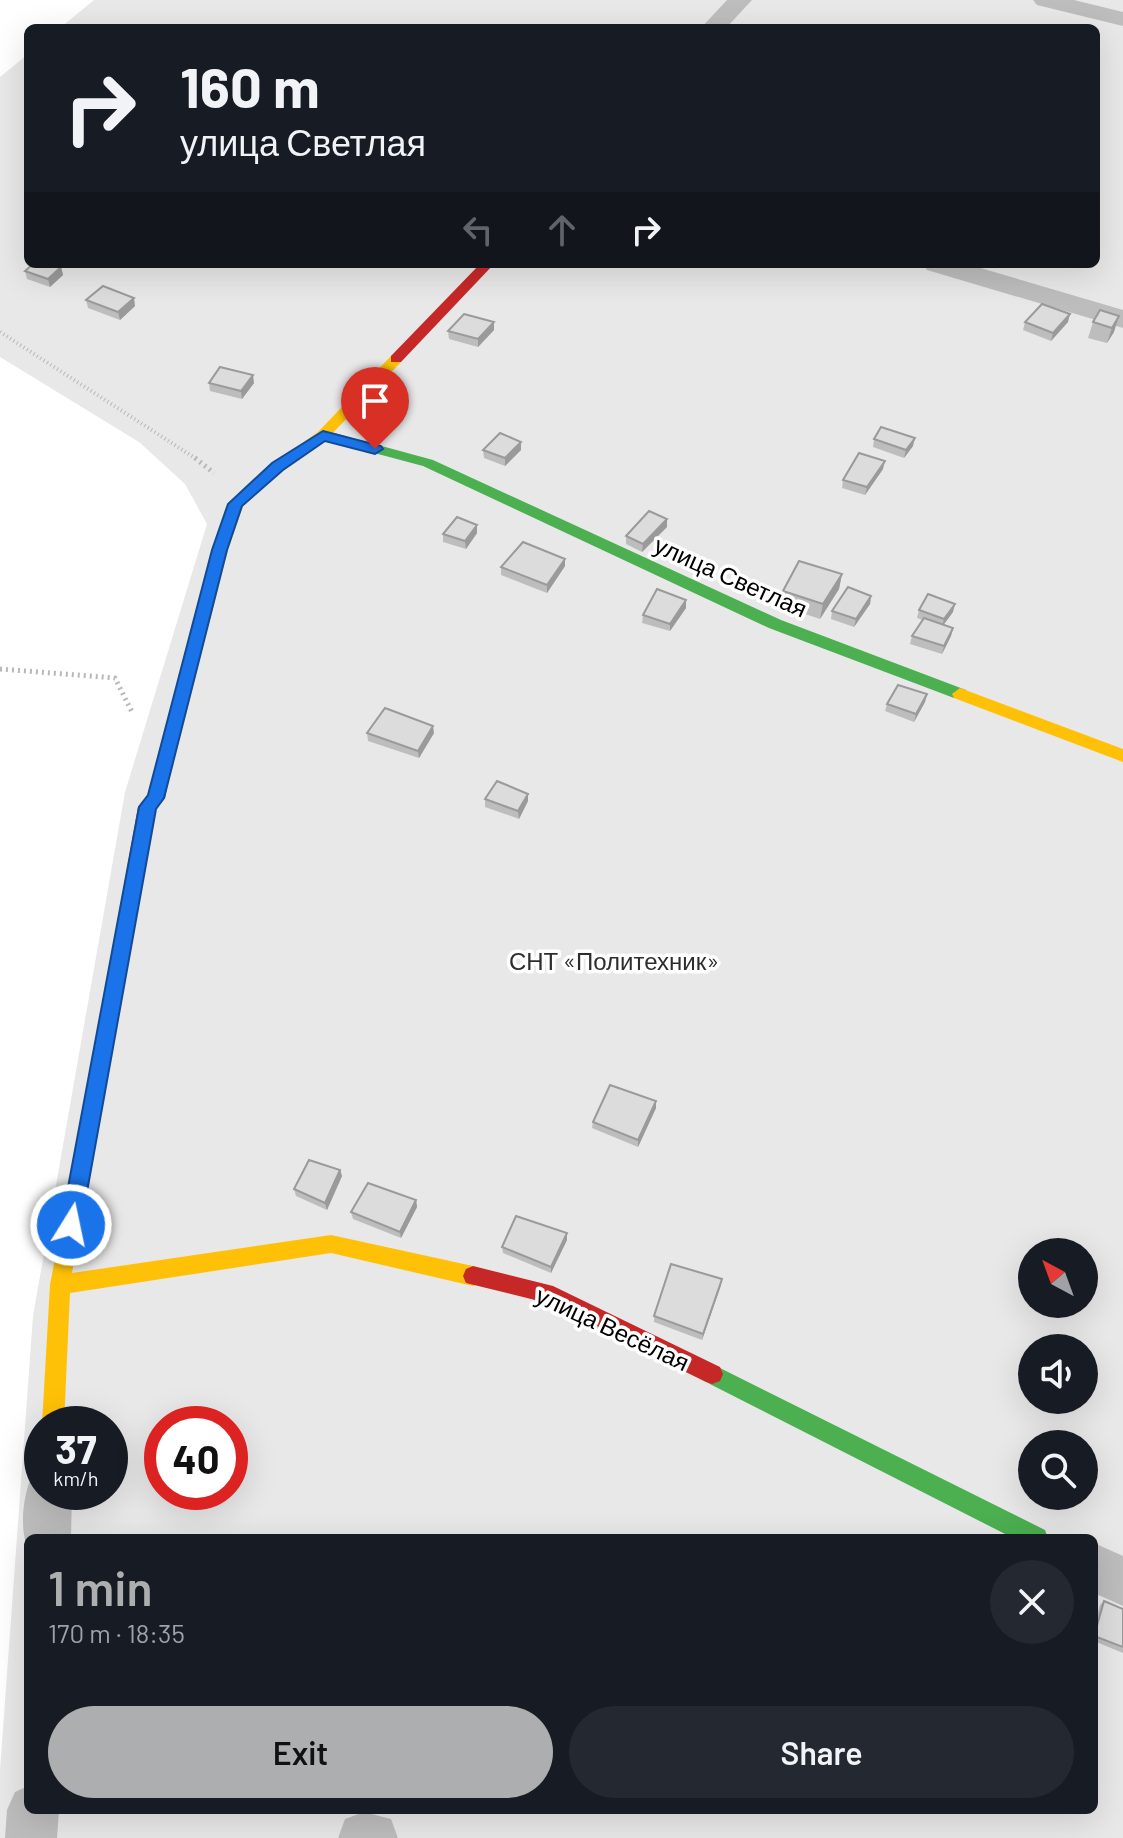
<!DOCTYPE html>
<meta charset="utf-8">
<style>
:root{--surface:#171b24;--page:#242831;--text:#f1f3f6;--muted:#9ea1a6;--accent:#adaeaf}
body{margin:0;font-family:Barlow,sans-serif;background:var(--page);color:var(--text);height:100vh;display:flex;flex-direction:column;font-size:30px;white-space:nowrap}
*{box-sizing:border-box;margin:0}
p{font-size:26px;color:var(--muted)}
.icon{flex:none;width:44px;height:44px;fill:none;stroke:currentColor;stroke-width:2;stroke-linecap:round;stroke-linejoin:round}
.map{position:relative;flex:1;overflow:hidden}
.details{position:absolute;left:24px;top:1534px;width:1074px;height:280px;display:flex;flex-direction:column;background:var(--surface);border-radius:12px;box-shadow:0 8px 32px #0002}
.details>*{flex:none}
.hud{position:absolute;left:24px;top:24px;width:1076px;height:244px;border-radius:12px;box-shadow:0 8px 32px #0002;background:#171b24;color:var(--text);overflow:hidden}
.needle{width:52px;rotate:319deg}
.controls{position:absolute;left:1018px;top:1238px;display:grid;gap:16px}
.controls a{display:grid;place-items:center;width:80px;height:80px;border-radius:50%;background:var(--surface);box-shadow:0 8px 32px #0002;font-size:40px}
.speed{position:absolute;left:24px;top:1406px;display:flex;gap:16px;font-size:40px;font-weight:700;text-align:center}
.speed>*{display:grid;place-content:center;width:104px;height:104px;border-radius:50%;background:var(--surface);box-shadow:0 8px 32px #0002;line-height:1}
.speed small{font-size:20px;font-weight:400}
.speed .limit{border:12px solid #d22;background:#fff;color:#111}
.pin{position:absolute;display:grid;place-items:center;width:68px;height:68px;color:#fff;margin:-82px -34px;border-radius:50% 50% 50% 0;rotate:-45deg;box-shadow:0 0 8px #0007}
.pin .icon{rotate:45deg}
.me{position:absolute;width:88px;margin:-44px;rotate:10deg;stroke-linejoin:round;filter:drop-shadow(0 0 6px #0008)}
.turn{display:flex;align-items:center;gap:28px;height:168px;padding:0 24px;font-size:36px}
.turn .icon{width:104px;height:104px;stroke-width:2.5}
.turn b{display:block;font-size:56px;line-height:68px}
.lanes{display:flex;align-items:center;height:76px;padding:0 24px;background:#0003;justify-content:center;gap:40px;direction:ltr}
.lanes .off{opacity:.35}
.round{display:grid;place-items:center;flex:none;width:84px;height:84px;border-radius:42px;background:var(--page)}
.headline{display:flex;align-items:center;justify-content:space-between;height:136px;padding:0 24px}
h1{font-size:48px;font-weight:600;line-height:60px;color:var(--accent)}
.button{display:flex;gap:16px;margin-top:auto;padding:16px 24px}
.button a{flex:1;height:92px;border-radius:48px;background:var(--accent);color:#111;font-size:32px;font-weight:600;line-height:92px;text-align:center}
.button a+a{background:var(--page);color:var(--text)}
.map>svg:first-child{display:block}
.green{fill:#e8e8e8;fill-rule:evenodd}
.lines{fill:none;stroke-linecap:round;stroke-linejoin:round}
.path-far1{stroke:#b8b8b8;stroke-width:4;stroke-dasharray:1 3;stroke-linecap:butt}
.path{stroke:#b8b8b8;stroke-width:5;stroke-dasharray:2 4;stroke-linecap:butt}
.street{fill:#bdbdbd;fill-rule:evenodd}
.fast{fill:#4caf50;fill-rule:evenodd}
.slow{fill:#ffc107;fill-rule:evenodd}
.jam{fill:#c62828;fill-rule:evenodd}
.wall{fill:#bdbdbd}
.shaded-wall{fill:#9a9a9a}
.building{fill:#dcdcdc;stroke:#9a9a9a;stroke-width:2}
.route{fill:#1a73e8;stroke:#114b97;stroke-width:2}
.labels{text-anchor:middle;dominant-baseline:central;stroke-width:7;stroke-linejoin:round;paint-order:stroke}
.street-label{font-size:24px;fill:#000;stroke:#fff}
.park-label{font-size:24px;fill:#2d2d2d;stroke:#fff}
</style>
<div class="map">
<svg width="1123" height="1838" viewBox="0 0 1123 1838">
<rect width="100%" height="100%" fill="#fff"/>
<path class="green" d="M94 0H1123V1838H0V1770L33 1316 125 792 207 524 185 484 139 442 0 357V77L28 54V264H1096V28H60ZM1032 1252H1084V1304H1032ZM1032 1348H1084V1400H1032ZM42 1424H110V1492H42ZM162 1424H230V1492H162ZM1032 1444H1084V1496H1032ZM28 1538H1094V1810H28Z"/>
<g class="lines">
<path class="path-far1" d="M0 332 198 460"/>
<g class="path">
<path d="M195 458 214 473"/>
<path d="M0 669 115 678 133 714"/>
</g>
<g class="street">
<path d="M727 0H752L726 28H701Z"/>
<path d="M1033 0H1074L1123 12V26L1037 5Z"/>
<path d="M923 264H967L1123 310V328L927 270Z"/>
<path d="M42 1471V1492H72L71 1538H28V1550C19 1527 23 1497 32 1475Z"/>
<path d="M1094 1543 1123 1556V1606L1094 1593Z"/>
<path d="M28 1786V1810H59L57 1838H5L7 1810 15 1792Z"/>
<path d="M364 1812 391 1819 398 1838H338L345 1819Z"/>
</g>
<g class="fast">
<path d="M323 430 433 460 781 620 966 690 968 694 966 698H954L769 628 423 466 318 438V432Z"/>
<path d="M712 1364 1045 1530 1048 1538H1013L704 1381 701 1374 704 1367Z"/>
</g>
<g class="slow">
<path d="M396 355 403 359 401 362 328 438 283 470 243 506 228 550 168 783 160 789 154 788 152 783 212 550 229 504 273 464 318 432 391 356Z"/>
<path d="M960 688 1123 749V762L954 698 952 694Z"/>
<path d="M106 1027 113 1029 115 1035 72 1273 331 1235 473 1266 480 1269 483 1276 480 1283 473 1286 331 1253 70 1293 64 1424H42L50 1285 97 1035 99 1029Z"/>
</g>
<g class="jam">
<path d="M480 264H494L401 362H391V356Z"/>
<path d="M160 777 168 783 165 798 155 810 115 1035 113 1041 106 1043 99 1041 97 1035 138 807 148 795 154 778Z"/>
<path d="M473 1266 553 1286 720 1367 723 1374 720 1381 712 1384 704 1381 543 1302 466 1283 463 1276 466 1269Z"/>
</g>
</g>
<g class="wall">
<path d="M61 267 63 275 50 287 27 279 25 271Z"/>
<path d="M86 300 135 306 120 320 88 308Z"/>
<path d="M1100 310 1114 332 1107 343 1088 338 1093 322Z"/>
<path d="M494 322V330L478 347 449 339 448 331Z"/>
<path d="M1025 322H1068L1051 341 1023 330Z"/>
<path d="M209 383H254L242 399 210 391Z"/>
<path d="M874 439 913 446 904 458 873 447Z"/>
<path d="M483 450H521L505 466 484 458Z"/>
<path d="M883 469 865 495 842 488 843 480Z"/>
<path d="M667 527 642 552 626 544V536Z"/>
<path d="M477 533 466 549 443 542V534Z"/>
<path d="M565 559V566L547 593 501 575V567Z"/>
<path d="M842 574 839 589 820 619 781 606 783 591Z"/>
<path d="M871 596 870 604 854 627 831 619 832 611Z"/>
<path d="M686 600V608L670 631 642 623 643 615Z"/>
<path d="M919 610 953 612 943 625 953 628 951 636 942 654 910 644 912 636 923 620 917 618Z"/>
<path d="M927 694 925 702 914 722 885 711 887 704Z"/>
<path d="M367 733H434L419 758 368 741Z"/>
<path d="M485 799 528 801 519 819 485 807Z"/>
<path d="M656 1101V1108L638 1147 592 1128 593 1122Z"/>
<path d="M340 1170 342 1176 327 1210 296 1196 294 1189Z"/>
<path d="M416 1200 417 1207 401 1238 353 1219 351 1212Z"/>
<path d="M567 1240 551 1273 503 1253 502 1247Z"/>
<path d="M721 1285 702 1340 654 1322V1316Z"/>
<path d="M1104 1601 1123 1609V1653L1094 1641V1627L1100 1605Z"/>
</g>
<g class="shaded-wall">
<path d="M61 267 63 275 50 287 48 279Z"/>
<path d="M134 298 135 306 120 320 118 312Z"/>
<path d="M1070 314 1068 322 1051 341 1053 333Z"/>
<path d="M1119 316 1114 332 1107 343 1112 328Z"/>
<path d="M494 322V330L478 347V339Z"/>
<path d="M253 375 254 383 242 399 241 391Z"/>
<path d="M915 438 913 446 904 458 906 450Z"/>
<path d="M521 442V450L505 466V458Z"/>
<path d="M885 461 883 469 865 495 867 487Z"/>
<path d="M667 519V527L642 552 643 544Z"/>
<path d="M477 525V533L466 549 465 541Z"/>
<path d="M565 559V566L547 593V585Z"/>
<path d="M842 574 839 589 820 619 823 604Z"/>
<path d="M871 596 870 604 854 627 856 619Z"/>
<path d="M686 600V608L670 631V624Z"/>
<path d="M955 604 953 612 942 627 944 619Z"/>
<path d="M953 628 951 636 942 654 944 646Z"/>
<path d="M927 694 925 702 914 722 916 714Z"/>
<path d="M433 726 434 733 419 758 418 751Z"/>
<path d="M528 794V801L519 819 518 811Z"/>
<path d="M656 1101V1108L638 1147V1140Z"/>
<path d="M340 1170 342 1176 327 1210 325 1203Z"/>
<path d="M416 1200 417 1207 401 1238 400 1232Z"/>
<path d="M567 1233V1240L551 1273V1267Z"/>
<path d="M722 1279 721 1285 702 1340 703 1334Z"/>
</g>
<g class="building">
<path d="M33 264H51L61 267 48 279 25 271Z"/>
<path d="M103 286 134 298 118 312 86 300Z"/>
<path d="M1042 304 1070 314 1053 333 1025 322Z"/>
<path d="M1100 310 1119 316 1112 328 1093 322Z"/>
<path d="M464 314 494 322 478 339 448 331Z"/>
<path d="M220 367 253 375 241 391 209 383Z"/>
<path d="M881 427 915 438 906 450 874 439Z"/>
<path d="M500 433 521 442 505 458 483 450Z"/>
<path d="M859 453 885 461 867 487 843 480Z"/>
<path d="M649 511 667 519 643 544 626 536Z"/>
<path d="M457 517 477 525 465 541 443 534Z"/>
<path d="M523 542 565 559 547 585 501 567Z"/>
<path d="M799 561 842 574 823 604 783 591Z"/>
<path d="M848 587 871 596 856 619 832 611Z"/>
<path d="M657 589 686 600 670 624 643 615Z"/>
<path d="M928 594 955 604 944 619 919 610Z"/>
<path d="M924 618 953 628 944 646 912 636Z"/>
<path d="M898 685 927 694 916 714 887 704Z"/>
<path d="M385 708 433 726 418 751 367 733Z"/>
<path d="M497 781 528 794 518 811 485 799Z"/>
<path d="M610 1085 656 1101 638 1140 593 1122Z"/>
<path d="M309 1160 340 1170 325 1203 294 1189Z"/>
<path d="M368 1183 416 1200 400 1232 351 1212Z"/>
<path d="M516 1216 567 1233 551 1267 502 1247Z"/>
<path d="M671 1264 722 1279 703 1334 654 1316Z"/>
<path d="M1104 1601 1123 1609V1647L1094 1636Z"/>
</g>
<path class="route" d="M323 431 381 446 383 449 375 454 325 441 283 470 242 506 227 550 164 798 156 809 81 1225 78 1232 71 1234 64 1232 61 1225 139 807 148 795 212 550 228 504 272 463Z"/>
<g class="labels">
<g class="street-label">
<text transform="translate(731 576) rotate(24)">улица Светлая</text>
<text transform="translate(613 1328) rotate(25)">улица Весёлая</text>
</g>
<g class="park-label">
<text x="614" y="960">СНТ «Политехник»</text>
</g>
</g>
</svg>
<div class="controls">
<a><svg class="needle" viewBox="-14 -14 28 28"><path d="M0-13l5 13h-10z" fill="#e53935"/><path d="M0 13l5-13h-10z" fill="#9ea1a6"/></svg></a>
<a><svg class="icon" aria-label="sound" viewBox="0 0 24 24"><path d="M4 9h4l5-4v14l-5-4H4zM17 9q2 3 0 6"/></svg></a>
<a><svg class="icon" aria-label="search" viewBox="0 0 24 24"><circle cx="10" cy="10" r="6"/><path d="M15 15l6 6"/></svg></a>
</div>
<div class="speed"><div>37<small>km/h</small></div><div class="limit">40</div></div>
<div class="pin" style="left:375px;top:449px;background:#d93025"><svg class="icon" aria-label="arrive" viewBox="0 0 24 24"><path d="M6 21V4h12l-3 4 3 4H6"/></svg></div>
<svg class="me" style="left:71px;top:1225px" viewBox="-20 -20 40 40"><circle r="17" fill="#1a73e8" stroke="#fff" stroke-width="3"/><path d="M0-11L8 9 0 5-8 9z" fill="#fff"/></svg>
<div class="hud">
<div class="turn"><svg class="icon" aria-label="right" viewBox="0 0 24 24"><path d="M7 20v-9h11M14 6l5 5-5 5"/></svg><div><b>160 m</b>улица Светлая</div></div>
<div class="lanes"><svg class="icon off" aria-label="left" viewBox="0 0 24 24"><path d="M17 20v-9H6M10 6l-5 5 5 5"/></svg><svg class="icon off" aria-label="ahead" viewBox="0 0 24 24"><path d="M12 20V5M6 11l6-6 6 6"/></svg><svg class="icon" aria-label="right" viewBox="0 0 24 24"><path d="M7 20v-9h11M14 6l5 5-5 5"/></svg></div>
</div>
<section class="details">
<div class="headline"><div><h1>1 min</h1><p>170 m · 18:35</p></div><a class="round"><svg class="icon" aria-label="close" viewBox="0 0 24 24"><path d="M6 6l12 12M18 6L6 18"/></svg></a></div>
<div class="button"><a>Exit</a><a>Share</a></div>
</section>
</div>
